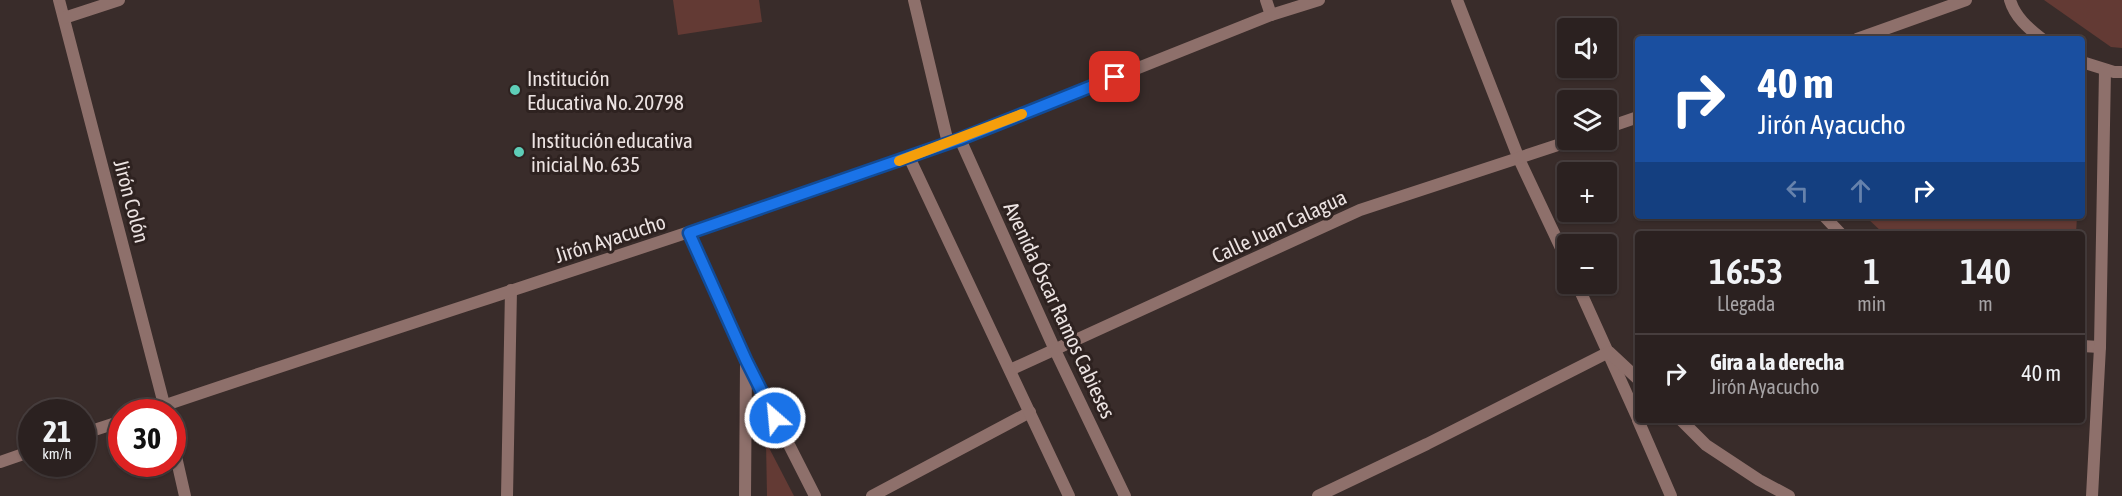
<!DOCTYPE html>
<html lang="es">
<meta charset="utf-8">
<style>
:root{--surface:#2b2120;--page:#372e2d;--text:#f1f3f6;--muted:#a6a3a5;--line:#473e3e}
body{margin:0;font-family:"Asap Condensed",sans-serif;background:var(--page);color:var(--text);height:100vh;display:flex;flex-direction:column;font-size:22px;white-space:nowrap}
*{box-sizing:border-box;margin:0}
p{font-size:20px;color:var(--muted)}
.icon{flex:none;width:33px;height:33px;fill:none;stroke:currentColor;stroke-width:2;stroke-linecap:round;stroke-linejoin:round}
.map{position:relative;flex:1;overflow:hidden}
.drawer{position:absolute;left:1635px;top:231px;width:450px;height:192px;display:flex;flex-direction:column;background:var(--surface);border-radius:6px;box-shadow:0 2px 4px #0004,0 0 0 2px var(--line)}
.drawer>*{flex:none}
.hud{position:absolute;left:1635px;top:36px;width:450px;height:183px;border-radius:6px;box-shadow:0 2px 4px #0004,0 0 0 2px var(--line);background:#1a4fa0;color:#fff;overflow:hidden}
.controls{position:absolute;left:1557px;top:18px;display:grid;gap:12px}
.controls a{display:grid;place-items:center;width:60px;height:60px;border-radius:6px;background:var(--surface);box-shadow:0 2px 4px #0004,0 0 0 2px var(--line);font-size:30px}
.speed{position:absolute;left:18px;top:399px;display:flex;gap:12px;font-size:30px;font-weight:700;text-align:center}
.speed>*{display:grid;place-content:center;width:78px;height:78px;border-radius:50%;background:var(--surface);box-shadow:0 2px 4px #0004,0 0 0 2px var(--line);line-height:1}
.speed small{font-size:15px;font-weight:400}
.speed .limit{border:9px solid #d22;background:#fff;color:#111}
.pin{position:absolute;display:grid;place-items:center;width:51px;height:51px;color:#fff;margin:-26px;border-radius:12px;box-shadow:0 3px 9px #0006}
.me{position:absolute;width:66px;margin:-33px;rotate:333deg;stroke-linejoin:round;filter:drop-shadow(0 0 4px #0008)}
.turn{display:flex;align-items:center;gap:21px;height:126px;padding:0 24px;font-size:27px}
.turn .icon{width:78px;height:78px;stroke-width:2.5}
.turn b{display:block;font-size:42px;line-height:51px}
.lanes{display:flex;align-items:center;height:57px;padding:0 24px;background:#0003;justify-content:center;gap:30px;direction:ltr}
.lanes .off{opacity:.35}
.eta{display:flex;justify-content:space-evenly;align-items:center;height:102px;text-align:center}
.eta b{font-size:36px;font-weight:600;line-height:42px}
ul{padding:0;list-style:none}
li{display:flex;align-items:center;gap:18px;height:78px;padding:0 24px;border-top:2px solid var(--line)}
li div{flex:1}
li b{display:block;font-size:22px}
li em{font-style:normal}
.map>svg:first-child{display:block}
.green{fill:#633a34}
.lines{fill:none;stroke-linecap:round;stroke-linejoin:round}
.service{stroke:#8e706b;stroke-width:12}
.minor{stroke:#8e706b;stroke-width:12}
.tertiary{stroke:#8e706b;stroke-width:12}
.route-casing{stroke:#114b97;stroke-width:15}
.route{stroke:#1a73e8;stroke-width:10}
.slow{stroke:#f59e0b;stroke-width:10}
.poi-dot{fill:#5eceb8;stroke:#2e2220;stroke-width:2}
.labels{text-anchor:middle;dominant-baseline:central;stroke-width:6;stroke-linejoin:round;paint-order:stroke}
.poi-label{font-size:21px;fill:#ece3e2;stroke:#2e2220;text-anchor:start}
.street-label{font-size:21px;fill:#ece3e2;stroke:#2e2220}
</style>
<div class="map">
<svg width="2122" height="496" viewBox="0 0 2122 496">
<rect width="100%" height="100%" fill="#392c2a"/>
<g class="green">
<path d="M673 0H759L762 22 678 35Z"/>
<path d="M2044 0H2122V48L2111 47Z"/>
<path d="M1865 216H2077L2076 234H1884Z"/>
<path d="M766 442 794 496H767Z"/>
</g>
<g class="lines">
<path class="service" d="M914 0 948 143"/>
<g class="minor">
<path d="M59 0 166 412"/>
<path d="M1266 0 1271 15"/>
<path d="M1457 0 1519 159 1568 263"/>
<path d="M2010 0C2015 17 2028 28 2042 39"/>
<path d="M64 18 119 0"/>
<path d="M1857 39 1966 0"/>
<path d="M2082 62 2114 72H2122"/>
<path d="M1606 128 1638 117"/>
<path d="M960 139 1271 15 1319 0"/>
<path d="M1824 216 1841 234"/>
<path d="M689 233 746 360 815 496"/>
<path d="M1577 284 1638 419"/>
<path d="M2082 346 2100 347"/>
<path d="M1010 370 1360 210 1573 140"/>
<path d="M1638 420 1671 496"/>
<path d="M1681 420 1706 445 1759 480 1789 496"/>
<path d="M172 439 185 496"/>
<path d="M507 496 511 290"/>
<path d="M745 496 746 364"/>
<path d="M872 496 1030 412"/>
<path d="M1318 496 1427 444 1609 352 1638 379"/>
<path d="M2092 496 2100 347 2105 70"/>
</g>
<g class="tertiary">
<path d="M909 157 1069 496"/>
<path d="M145 412C416 320 690 235 960 139L1055 350 1125 496"/>
<path d="M82 434 122 421"/>
<path d="M0 462 32 451"/>
</g>
</g>
<g class="lines">
<g class="route-casing">
<path id="route" d="M775 418 746 360 689 233 960 139 1115 77"/>
</g>
<use href="#route" class="route"/>
<path class="slow" d="M899 161 1022 114"/>
</g>
<g class="poi-dot">
<circle cx="515" cy="90" r="6"/>
<circle cx="519" cy="152" r="6"/>
</g>
<g class="labels">
<g class="poi-label">
<text x="527" y="78">Institución<tspan x="527" dy="24">Educativa No. 20798</tspan></text>
<text x="531" y="140">Institución educativa<tspan x="531" dy="24">inicial No. 635</tspan></text>
</g>
<g class="street-label">
<text transform="translate(132 201) rotate(75)">Jirón Colón</text>
<text transform="translate(1279 226) rotate(-25)">Calle Juan Calagua</text>
<text transform="translate(610 238) rotate(-18)">Jirón Ayacucho</text>
<text transform="translate(1060 310) rotate(65)">Avenida Óscar Ramos Cabieses</text>
</g>
</g>
</svg>
<div class="controls">
<a><svg class="icon" aria-label="sound" viewBox="0 0 24 24"><path d="M4 9h4l5-4v14l-5-4H4zM17 9q2 3 0 6"/></svg></a>
<a><svg class="icon" aria-label="layers" viewBox="0 0 24 24"><path d="M12 4l9 5-9 5-9-5zM3 14l9 5 9-5"/></svg></a>
<a>+</a>
<a>−</a>
</div>
<div class="speed"><div>21<small>km/h</small></div><div class="limit">30</div></div>
<div class="pin" style="left:1115px;top:77px;background:#d93025"><svg class="icon" aria-label="arrive" viewBox="0 0 24 24"><path d="M6 21V4h12l-3 4 3 4H6"/></svg></div>
<svg class="me" style="left:775px;top:418px" viewBox="-20 -20 40 40"><circle r="17" fill="#1a73e8" stroke="#fff" stroke-width="3"/><path d="M0-11L8 9 0 5-8 9z" fill="#fff"/></svg>
<div class="hud">
<div class="turn"><svg class="icon" aria-label="right" viewBox="0 0 24 24"><path d="M7 20v-9h11M14 6l5 5-5 5"/></svg><div><b>40 m</b>Jirón Ayacucho</div></div>
<div class="lanes"><svg class="icon off" aria-label="left" viewBox="0 0 24 24"><path d="M17 20v-9H6M10 6l-5 5 5 5"/></svg><svg class="icon off" aria-label="ahead" viewBox="0 0 24 24"><path d="M12 20V5M6 11l6-6 6 6"/></svg><svg class="icon" aria-label="right" viewBox="0 0 24 24"><path d="M7 20v-9h11M14 6l5 5-5 5"/></svg></div>
</div>
<section class="drawer">
<div class="eta">
<div><b>16:53</b><p>Llegada</p></div>
<div><b>1</b><p>min</p></div>
<div><b>140</b><p>m</p></div>
</div>
<ul>
<li><svg class="icon" aria-label="right" viewBox="0 0 24 24"><path d="M7 20v-9h11M14 6l5 5-5 5"/></svg><div><b>Gira a la derecha</b><p>Jirón Ayacucho</p></div><em>40 m</em></li>
</ul>
</section>
</div>
